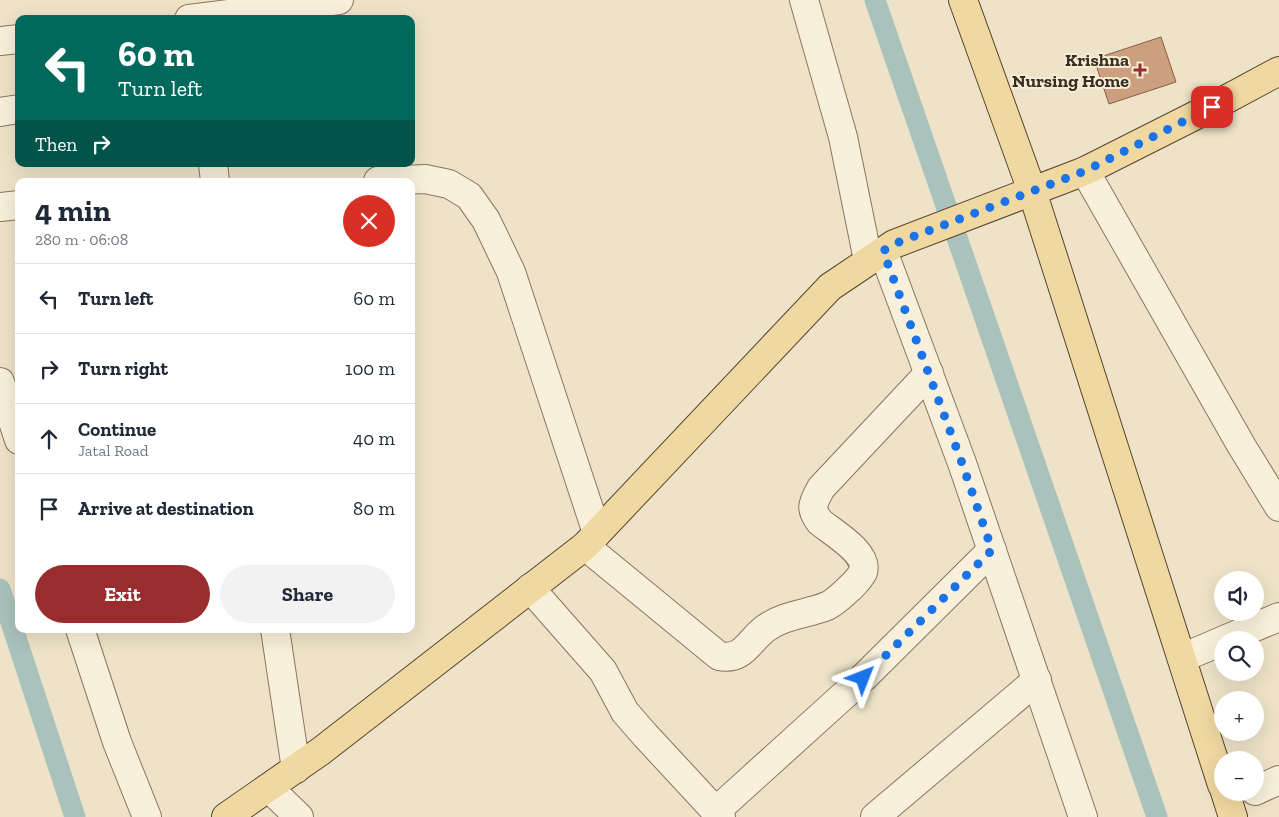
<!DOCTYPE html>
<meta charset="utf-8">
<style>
:root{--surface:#fff;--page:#f2f2f3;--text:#1f2937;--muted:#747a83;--line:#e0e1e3;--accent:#992d2d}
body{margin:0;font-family:"Zilla Slab",serif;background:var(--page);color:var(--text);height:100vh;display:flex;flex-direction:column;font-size:19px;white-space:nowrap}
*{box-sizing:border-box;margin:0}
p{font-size:16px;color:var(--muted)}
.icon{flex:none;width:28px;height:28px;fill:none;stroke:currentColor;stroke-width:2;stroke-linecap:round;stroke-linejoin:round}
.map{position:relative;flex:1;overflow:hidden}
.sheet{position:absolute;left:15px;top:178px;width:400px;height:455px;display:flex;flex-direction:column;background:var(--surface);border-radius:10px;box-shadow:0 5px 20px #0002}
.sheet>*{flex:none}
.hud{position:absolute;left:15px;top:15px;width:400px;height:152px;border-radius:10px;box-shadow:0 5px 20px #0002;background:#00695c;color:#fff;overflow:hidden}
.controls{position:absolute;left:1214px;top:571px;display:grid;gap:10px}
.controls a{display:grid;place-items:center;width:50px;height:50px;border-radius:50%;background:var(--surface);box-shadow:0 5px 20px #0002;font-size:25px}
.pin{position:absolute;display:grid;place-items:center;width:42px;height:42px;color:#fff;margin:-21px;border-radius:10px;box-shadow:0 2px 8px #0006}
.me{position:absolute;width:55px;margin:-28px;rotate:45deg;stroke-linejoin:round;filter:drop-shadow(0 0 4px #0008)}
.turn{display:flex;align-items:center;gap:18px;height:105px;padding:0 20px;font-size:22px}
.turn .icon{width:65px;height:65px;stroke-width:2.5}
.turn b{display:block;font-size:35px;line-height:42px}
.then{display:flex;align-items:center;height:48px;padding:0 20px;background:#0003;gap:10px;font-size:19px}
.round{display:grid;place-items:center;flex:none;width:52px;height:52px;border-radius:26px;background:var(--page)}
.headline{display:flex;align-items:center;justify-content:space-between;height:85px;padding:0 20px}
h1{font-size:30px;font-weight:700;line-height:38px}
.cta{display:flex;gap:10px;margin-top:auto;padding:10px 20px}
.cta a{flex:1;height:58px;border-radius:30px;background:var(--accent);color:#fff;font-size:20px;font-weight:700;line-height:58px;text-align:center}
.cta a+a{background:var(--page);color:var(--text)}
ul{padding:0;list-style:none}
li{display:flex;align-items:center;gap:15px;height:70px;padding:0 20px;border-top:1px solid var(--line)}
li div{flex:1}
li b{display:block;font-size:19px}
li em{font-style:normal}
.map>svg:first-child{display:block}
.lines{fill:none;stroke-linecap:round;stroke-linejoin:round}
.canal{stroke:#a9c2bb;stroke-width:21}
.building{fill:#cc9f7e;stroke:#895f43}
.minor-casing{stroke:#8a755d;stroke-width:30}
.major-casing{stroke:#584431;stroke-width:30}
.minor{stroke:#f9f0db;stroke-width:28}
.major{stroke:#f0d8a1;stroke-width:28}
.route{stroke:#1a73e8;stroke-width:9;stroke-dasharray:0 16.2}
.poi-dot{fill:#992d2d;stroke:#f6edd7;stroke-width:2}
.labels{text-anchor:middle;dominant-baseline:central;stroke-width:4;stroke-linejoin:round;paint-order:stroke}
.poi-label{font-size:18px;font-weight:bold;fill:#3b2d20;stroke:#f6edd7;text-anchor:end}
</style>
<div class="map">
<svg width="1279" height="817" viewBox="0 0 1279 817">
<rect width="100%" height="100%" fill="#eee3c8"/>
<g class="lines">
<g class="canal">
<path d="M875 0 1157 817"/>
<path d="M0 589 75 817"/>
</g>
</g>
<path class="building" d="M1161 37 1176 82 1109 104 1094 59Z"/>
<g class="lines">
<g class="minor-casing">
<g id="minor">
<path d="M804 0 843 137 868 260"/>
<path d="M189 19 339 0"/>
<path d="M0 41 19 39"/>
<path d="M0 112 19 109"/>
<path d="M213 164 215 181"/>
<path d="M1085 171 1241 445 1279 507"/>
<path d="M378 181 425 179 449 184 469 196 486 220 511 272 597 533"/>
<path d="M0 207 19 205"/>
<path d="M883 251 962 463 1083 817"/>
<path d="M0 382 19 440"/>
<path d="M585 546 719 656C744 661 749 640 766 628 784 615 807 614 827 606 836 602 844 593 851 587 856 582 860 578 863 572 869 553 832 532 820 522 809 508 813 503 821 488L929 373"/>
<path d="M530 588 603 671 625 712 645 735 721 817"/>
<path d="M80 629 117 742 147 817"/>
<path d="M275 629 296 769"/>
<path d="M1224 640 1279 617"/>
<path d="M1182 658 1222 641"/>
<path d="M269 788 299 817"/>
<path d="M1255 791 1279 780"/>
<path d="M716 811 863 678 992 550"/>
<path d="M875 817 1037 680"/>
</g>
</g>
<g class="major-casing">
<g id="major">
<path d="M963 0 1032 191 1222 785"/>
<path d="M1225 792 1233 817"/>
<path d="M226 817 321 751 585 546 830 287 894 244 1085 171 1212 107 1279 71"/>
</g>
</g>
<use href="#minor" class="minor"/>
<use href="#major" class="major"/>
</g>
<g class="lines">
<path class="route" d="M863 678 992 550 962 463 883 251 894 244 1085 171 1212 107"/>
</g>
<path class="poi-dot" d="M1137.5 62.5h5v5h5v5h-5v5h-5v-5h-5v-5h5z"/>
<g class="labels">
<g class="poi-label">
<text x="1129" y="60">Krishna<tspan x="1129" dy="21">Nursing Home</tspan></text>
</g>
</g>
</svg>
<div class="controls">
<a><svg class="icon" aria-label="sound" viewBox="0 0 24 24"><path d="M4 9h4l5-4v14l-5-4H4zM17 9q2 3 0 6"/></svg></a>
<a><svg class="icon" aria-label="search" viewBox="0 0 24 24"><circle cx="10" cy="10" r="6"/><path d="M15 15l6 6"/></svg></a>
<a>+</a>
<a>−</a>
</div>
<div class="pin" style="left:1212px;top:107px;background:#d93025"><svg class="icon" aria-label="arrive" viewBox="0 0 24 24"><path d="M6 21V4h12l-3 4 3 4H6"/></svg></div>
<svg class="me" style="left:863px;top:678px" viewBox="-20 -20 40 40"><path d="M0-17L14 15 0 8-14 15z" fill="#1a73e8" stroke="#fff" stroke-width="4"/></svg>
<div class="hud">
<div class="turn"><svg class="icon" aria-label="left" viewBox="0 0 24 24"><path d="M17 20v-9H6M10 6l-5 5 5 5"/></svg><div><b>60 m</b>Turn left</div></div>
<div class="then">Then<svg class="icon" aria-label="right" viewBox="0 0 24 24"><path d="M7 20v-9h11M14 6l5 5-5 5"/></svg></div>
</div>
<section class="sheet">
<div class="headline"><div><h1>4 min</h1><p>280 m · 06:08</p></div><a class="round" style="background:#d93025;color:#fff"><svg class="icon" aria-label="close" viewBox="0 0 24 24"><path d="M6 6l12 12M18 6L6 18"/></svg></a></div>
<ul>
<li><svg class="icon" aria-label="left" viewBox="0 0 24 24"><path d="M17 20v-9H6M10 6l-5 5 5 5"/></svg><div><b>Turn left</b></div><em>60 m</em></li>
<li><svg class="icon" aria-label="right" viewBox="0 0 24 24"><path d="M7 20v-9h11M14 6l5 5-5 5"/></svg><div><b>Turn right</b></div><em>100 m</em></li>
<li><svg class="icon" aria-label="ahead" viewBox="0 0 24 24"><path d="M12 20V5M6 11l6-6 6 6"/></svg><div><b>Continue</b><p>Jatal Road</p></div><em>40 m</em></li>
<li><svg class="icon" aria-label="arrive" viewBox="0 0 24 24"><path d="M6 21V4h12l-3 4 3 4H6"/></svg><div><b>Arrive at destination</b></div><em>80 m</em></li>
</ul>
<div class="cta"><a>Exit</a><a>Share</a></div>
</section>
</div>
